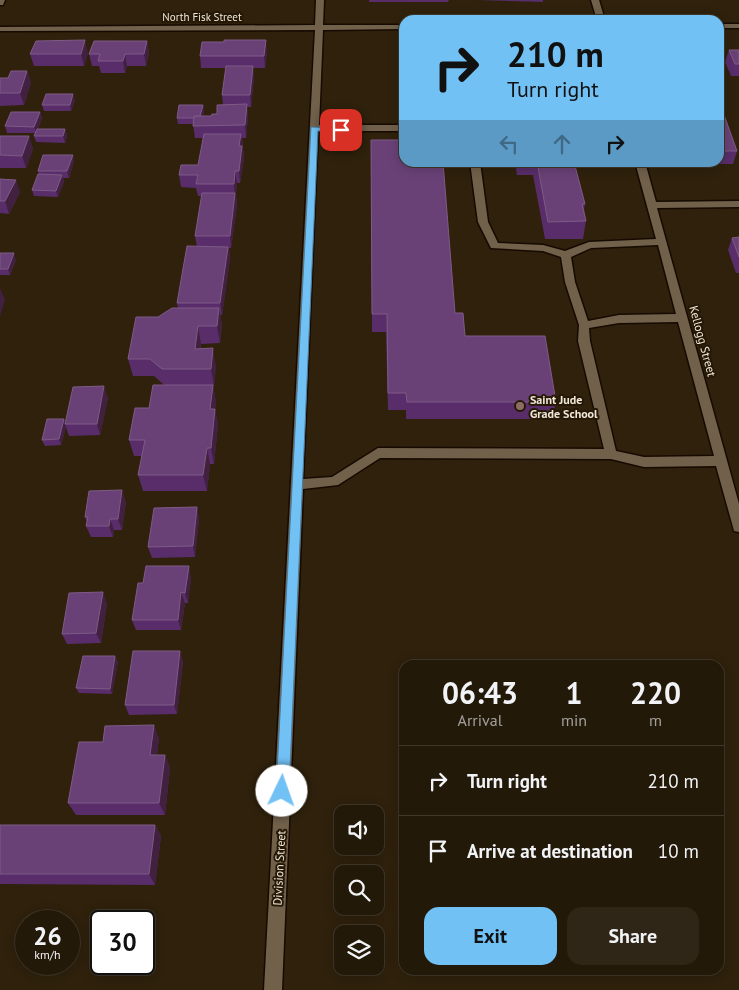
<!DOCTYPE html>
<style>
:root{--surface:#231909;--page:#2f2617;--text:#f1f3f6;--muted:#a3a09c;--line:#40382a;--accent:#71c1f5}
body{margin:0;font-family:"PT Sans",sans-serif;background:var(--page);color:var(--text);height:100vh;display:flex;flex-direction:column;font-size:19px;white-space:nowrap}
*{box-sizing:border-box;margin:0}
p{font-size:16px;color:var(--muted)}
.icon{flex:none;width:28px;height:28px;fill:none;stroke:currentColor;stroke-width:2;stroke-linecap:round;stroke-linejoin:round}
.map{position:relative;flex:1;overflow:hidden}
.details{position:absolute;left:399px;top:660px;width:325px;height:315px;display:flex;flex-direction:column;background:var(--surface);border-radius:15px;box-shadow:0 2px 12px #0003,0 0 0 1px var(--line)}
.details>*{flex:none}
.banner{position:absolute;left:399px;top:15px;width:325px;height:152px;border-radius:15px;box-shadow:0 2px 12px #0003,0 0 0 1px var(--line);background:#71c1f5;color:#111;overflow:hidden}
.fabs{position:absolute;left:334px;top:805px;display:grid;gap:10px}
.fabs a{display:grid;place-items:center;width:50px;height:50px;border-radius:10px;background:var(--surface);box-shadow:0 2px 12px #0003,0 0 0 1px var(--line);font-size:25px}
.speed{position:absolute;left:15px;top:910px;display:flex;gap:10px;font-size:25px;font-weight:700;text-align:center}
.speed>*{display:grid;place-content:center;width:65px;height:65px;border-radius:50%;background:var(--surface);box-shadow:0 2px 12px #0003,0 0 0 1px var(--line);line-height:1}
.speed small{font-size:12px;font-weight:400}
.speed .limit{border:2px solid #111;border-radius:8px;background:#fff;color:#111}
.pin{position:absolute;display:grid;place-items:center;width:42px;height:42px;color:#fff;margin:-21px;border-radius:10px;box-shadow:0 2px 8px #0006}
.me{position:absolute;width:55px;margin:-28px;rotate:3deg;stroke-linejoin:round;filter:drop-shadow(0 0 4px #0008)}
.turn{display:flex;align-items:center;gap:18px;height:105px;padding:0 25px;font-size:22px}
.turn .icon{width:65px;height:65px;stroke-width:2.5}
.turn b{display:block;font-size:35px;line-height:42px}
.lanes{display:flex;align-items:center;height:48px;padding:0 25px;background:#0003;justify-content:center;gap:25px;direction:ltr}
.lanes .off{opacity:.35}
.eta{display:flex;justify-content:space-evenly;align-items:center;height:85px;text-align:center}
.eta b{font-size:30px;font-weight:700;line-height:35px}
.primary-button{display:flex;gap:10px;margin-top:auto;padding:10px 25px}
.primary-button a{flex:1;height:58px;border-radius:15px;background:var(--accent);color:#111;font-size:20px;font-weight:700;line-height:58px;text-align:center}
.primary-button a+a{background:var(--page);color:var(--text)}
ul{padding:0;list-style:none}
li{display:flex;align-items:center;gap:15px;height:70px;padding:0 25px;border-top:1px solid var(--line)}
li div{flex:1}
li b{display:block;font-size:19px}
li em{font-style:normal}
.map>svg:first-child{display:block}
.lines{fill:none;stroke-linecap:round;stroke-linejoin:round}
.minor-casing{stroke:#170a00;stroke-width:3}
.minor{fill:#71614b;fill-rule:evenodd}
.wall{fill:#582d6a}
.shaded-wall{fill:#412040}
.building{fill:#694176;stroke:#7e5b86}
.route{fill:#71c1f5;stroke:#497d9f}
.education-dot{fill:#8d6e63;stroke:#251804;stroke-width:2}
.labels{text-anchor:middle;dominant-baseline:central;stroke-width:4;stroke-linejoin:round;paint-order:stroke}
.far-street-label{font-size:11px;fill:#f1e7da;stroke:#251804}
.street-label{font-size:12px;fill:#f1e7da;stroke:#251804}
.poi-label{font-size:12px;font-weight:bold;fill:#f1e7da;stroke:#251804;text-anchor:start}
</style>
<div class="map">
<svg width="739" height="990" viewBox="0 0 739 990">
<rect width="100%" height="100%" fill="#2f210c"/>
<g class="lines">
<g class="minor-casing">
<g id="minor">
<path d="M0 0H5L3 5H0Z"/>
<path d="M316 0H324L323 25H404V29L323 30 319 125H404V131H318L303 479 332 477 378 448 604 449 578 341 579 325 565 282 561 257 543 251 491 248 478 222 470 162H480L488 222 498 243 543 245 565 251 589 242 656 239 635 162H645L656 202 739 201V207L657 208 739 504V532L734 531 733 527 716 466 644 467 611 459 380 458 338 485 303 489 282 990H264L315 30 0 31V27L315 25ZM658 245 676 314 619 315 588 321 575 282 571 257 591 248ZM678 322 714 456 644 457 616 451 590 341 589 328 619 323Z"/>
<path d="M591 0H599L605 20H597Z"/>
<rect x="719" y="24" width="20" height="4"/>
</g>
</g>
<use href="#minor" class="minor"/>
</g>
<g class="wall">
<path d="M369 0H449L448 2H369Z"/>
<path d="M478 0H543V2Z"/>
<path d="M147 41 149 53 146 66H127L125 73H101L99 66H92L89 54Z"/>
<path d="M729 50H739V76H731L725 62Z"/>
<path d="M267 52 265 68H253L254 78 251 107H247L248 117 246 138H242L244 158 240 183H237L236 194 237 205 231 248H229L230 259 222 315H220L222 325 220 343 201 344V349L216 366 214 386H213L216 402 215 409 218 425 214 464H210L207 491H143L138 475 142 456H134L129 440 164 385 154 376H133L128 359 158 317 178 308 177 303 197 247 195 236 202 196H198L196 188 181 187 179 175 198 165 203 138H195L193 124H178L177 118 203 105 204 111 203 116H211L217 114 223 105 222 95 226 68H201L200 56Z"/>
<path d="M88 53 84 66H34L30 54Z"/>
<path d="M27 71 31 83 24 105 0 106V78H8Z"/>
<path d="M75 100 71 111H44L42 105Z"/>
<path d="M40 112 42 118 38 129H65L67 136 65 143 36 142 34 136 35 133H7L5 126Z"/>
<path d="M719 112 737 151 733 164H696V162H719Z"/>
<path d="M0 136H29L33 149 26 168H0Z"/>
<path d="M371 140 465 336 556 402 552 419H406V410H388L386 332H372Z"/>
<path d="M74 161 69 178H63L64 182 58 197 34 196 32 190 39 174 38 171Z"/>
<path d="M515 162H574L585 204 584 209 586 221 583 239H545L533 175H517Z"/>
<path d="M0 179 20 192 9 214 0 213Z"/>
<path d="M739 237V273H736L728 250 732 238Z"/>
<path d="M0 253 16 260 10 275H0Z"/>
<path d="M108 398 100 435 69 436 66 427 61 445 45 446 42 440 64 419 65 422Z"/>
<path d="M126 502 122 530H114L113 537H91L86 526 87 523 85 517Z"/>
<path d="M197 507 199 519 195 557 152 558 148 547Z"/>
<path d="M191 577 188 603H185L181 630H136L132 620 143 583Z"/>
<path d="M107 603 101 643 67 644 62 634Z"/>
<path d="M118 661 112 694 79 693 76 688Z"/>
<path d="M183 661 177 714 129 715 125 705Z"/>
<path d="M159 738 157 755H165L170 768 165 815H76L68 803 103 742Z"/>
<path d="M0 825H155L161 836 155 885 0 884Z"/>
</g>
<g class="shaded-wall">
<path d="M85 40 88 53 84 66 81 54Z"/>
<path d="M266 40 267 52 265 68 264 56Z"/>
<path d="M147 41 149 53 146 66 144 54Z"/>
<path d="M125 54 127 66 125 73 123 61Z"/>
<path d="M253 66 254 78 251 107 250 95Z"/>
<path d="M27 71 31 83 24 105 20 93Z"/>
<path d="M73 94 75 100 71 111 70 105Z"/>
<path d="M247 104 248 117 246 138 245 125Z"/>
<path d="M203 105 204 111 201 124 200 118Z"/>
<path d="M40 112 42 118 36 133 34 127Z"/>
<path d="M65 129 67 136 65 143 63 136Z"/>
<path d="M241 134 244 158 240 183 239 171V146Z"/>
<path d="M29 136 33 149 26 168 22 156Z"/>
<path d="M73 155 74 161 69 178 67 171Z"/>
<path d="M235 171 237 183 236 194 237 205 231 248 230 236 235 196 234 184Z"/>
<path d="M62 175 64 182 58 197 56 191Z"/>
<path d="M16 180 20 192 9 214 5 201Z"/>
<path d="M228 247 230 259 222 315 220 303Z"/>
<path d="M14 253 16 260 10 275 8 269Z"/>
<path d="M0 288 5 300 0 316Z"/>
<path d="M219 308 222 325 220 343 217 326Z"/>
<path d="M198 326 201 344 198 366 195 349Z"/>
<path d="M213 348 216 366 214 386 211 369Z"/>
<path d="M213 385 216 402 215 409 218 425 214 464 211 448 210 409Z"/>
<path d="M104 386 108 398 100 435 97 424Z"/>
<path d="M64 419 66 424H65L66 427 61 445 59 439Z"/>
<path d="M207 448 210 464 207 491 203 475Z"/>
<path d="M122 490 126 502 122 530 118 519Z"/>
<path d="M197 507 199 519 195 557 193 546Z"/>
<path d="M110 519 114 530 113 537 109 526Z"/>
<path d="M189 566 191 577 188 603 185 593Z"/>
<path d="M103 592 107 603 101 643 96 633Z"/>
<path d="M181 592 185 603 181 630 178 620Z"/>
<path d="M180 651 183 661 177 714 174 705Z"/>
<path d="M115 656 118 661 112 694 110 689Z"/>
<path d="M154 725 159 738 155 768 150 755Z"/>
<path d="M165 755 170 768 165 815 159 803Z"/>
<path d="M155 825 161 836 155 885 149 874Z"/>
</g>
<g class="building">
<path d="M85 40 81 54H30L36 41Z"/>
<path d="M224 40H266L264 56H200L202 42H224Z"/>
<path d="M94 41H147L144 54H125L123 61H98L100 54H89Z"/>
<path d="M729 50H739V64H735Z"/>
<path d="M226 66H253L250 95H222Z"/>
<path d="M11 71H27L20 93H0V78H8Z"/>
<path d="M46 94H73L70 105H42Z"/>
<path d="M247 104 245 125 193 126 194 116H211L212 114H217V105Z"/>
<path d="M179 105H203L200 116H194V118H177Z"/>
<path d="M11 112H40L34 127 5 126Z"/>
<path d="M719 112H723L737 151H719Z"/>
<path d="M37 129H65L63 136H34Z"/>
<path d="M204 134H241L239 146H242L239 171H235L234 184H196L198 175H179L181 165H198Z"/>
<path d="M0 136H29L22 156 0 155Z"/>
<path d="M371 140H404V162H443L455 313H463L465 336H545L556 402H407L406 393H388L387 314H372Z"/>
<path d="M43 155H73L67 171H38Z"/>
<path d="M537 162H574L585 204H582L586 221 548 222Z"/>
<path d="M38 174 62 175 56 191 32 190Z"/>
<path d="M0 179 16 180 5 201H0Z"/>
<path d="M202 193H235L230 236H195Z"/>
<path d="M739 237V257L732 238Z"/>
<path d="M187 246 228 247 220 303H177Z"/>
<path d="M0 253H14L8 269H0Z"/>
<path d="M172 308H219L217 326H198L195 349 213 348 211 369H162L150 359H128L136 317H158Z"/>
<path d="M153 385H213L210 409H215L211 448H207L203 475H138L145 440H129L135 408H149Z"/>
<path d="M104 386 97 424H65L73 387Z"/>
<path d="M47 419H64L59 439 42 440Z"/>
<path d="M122 490 118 519H110L109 526H86L88 517H85L89 491Z"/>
<path d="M197 507 193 546 148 547 154 508Z"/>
<path d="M146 566H189L185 593 181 592 178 620H132L138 583H143Z"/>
<path d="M103 592 96 633 62 634 69 593Z"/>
<path d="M133 651H180L174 705H125Z"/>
<path d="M83 656H115L110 689 76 688Z"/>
<path d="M154 725 150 755H165L159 803H68L79 742H103L105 726Z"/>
<path d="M0 825H155L149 874H0Z"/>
</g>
<path class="route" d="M311 127 341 128 345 130 341 132 318 131 289 791 287 796 282 798 278 796 276 791Z"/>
<circle class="education-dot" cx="520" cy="406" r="5"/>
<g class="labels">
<g class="far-street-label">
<text x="202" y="17">North Fisk Street</text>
</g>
<g class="street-label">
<text transform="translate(703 341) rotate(75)">Kellogg Street</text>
<text transform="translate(279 868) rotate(-87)">Division Street</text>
</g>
<g class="poi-label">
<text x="530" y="399">Saint Jude<tspan x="530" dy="14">Grade School</tspan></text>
</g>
</g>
</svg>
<div class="fabs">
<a><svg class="icon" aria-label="sound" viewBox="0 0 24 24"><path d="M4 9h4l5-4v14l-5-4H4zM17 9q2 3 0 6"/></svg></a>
<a><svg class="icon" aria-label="search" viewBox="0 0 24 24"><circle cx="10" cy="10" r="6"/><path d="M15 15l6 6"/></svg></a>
<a><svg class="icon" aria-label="layers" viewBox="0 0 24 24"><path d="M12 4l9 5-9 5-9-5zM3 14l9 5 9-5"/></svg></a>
</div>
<div class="speed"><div>26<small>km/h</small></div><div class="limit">30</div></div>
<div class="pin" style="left:341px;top:130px;background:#d93025"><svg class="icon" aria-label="arrive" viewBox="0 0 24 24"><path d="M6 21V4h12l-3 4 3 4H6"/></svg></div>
<svg class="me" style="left:282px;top:791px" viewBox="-20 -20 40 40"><circle r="19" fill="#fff"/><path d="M0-13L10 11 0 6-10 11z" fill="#71c1f5"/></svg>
<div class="banner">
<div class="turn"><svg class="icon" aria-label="right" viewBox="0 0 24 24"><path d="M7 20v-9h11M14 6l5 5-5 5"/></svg><div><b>210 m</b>Turn right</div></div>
<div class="lanes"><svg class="icon off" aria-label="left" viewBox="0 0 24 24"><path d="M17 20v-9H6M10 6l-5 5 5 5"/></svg><svg class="icon off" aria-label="ahead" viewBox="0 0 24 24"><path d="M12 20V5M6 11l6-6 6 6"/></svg><svg class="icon" aria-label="right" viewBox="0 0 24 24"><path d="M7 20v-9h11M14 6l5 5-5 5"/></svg></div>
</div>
<section class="details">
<div class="eta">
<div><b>06:43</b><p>Arrival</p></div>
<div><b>1</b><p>min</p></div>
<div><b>220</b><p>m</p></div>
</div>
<ul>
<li><svg class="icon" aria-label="right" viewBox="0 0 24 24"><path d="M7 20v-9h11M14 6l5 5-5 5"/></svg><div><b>Turn right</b></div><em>210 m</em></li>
<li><svg class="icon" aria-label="arrive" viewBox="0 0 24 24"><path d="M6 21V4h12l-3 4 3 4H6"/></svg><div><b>Arrive at destination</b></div><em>10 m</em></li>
</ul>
<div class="primary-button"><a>Exit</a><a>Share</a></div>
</section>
</div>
